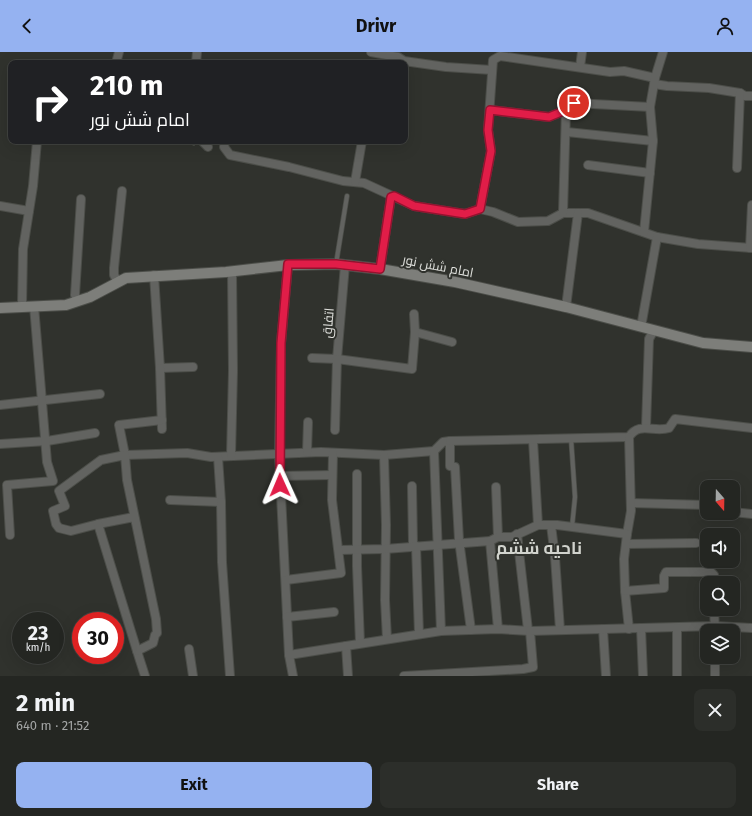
<!DOCTYPE html>
<meta charset="utf-8">
<style>
:root{--surface:#242622;--page:#2c2e2a;--text:#f1f3f6;--muted:#a3a5a5;--line:#414340;--accent:#95b2f1}
body{margin:0;font-family:"Fira Sans",Cairo,sans-serif;background:var(--page);color:var(--text);height:100vh;display:flex;flex-direction:column;font-size:15px;white-space:nowrap}
*{box-sizing:border-box;margin:0}
p{font-size:13px;color:var(--muted)}
.icon{flex:none;width:22px;height:22px;fill:none;stroke:currentColor;stroke-width:2;stroke-linecap:round;stroke-linejoin:round}
.map{position:relative;height:624px;overflow:hidden}
.details{display:flex;flex-direction:column;background:var(--surface);flex:1}
.details>*{flex:none}
.banner{position:absolute;left:8px;top:8px;width:400px;height:84px;border-radius:8px;box-shadow:0 4px 16px #0002,0 0 0 1px var(--line);background:#202124;color:#fff;overflow:hidden}
.needle{width:26px;rotate:160deg}
.controls{position:absolute;left:700px;top:428px;display:grid;gap:8px}
.controls a{display:grid;place-items:center;width:40px;height:40px;border-radius:8px;background:var(--surface);box-shadow:0 4px 16px #0002,0 0 0 1px var(--line);font-size:20px}
.speed{position:absolute;left:12px;top:560px;display:flex;gap:8px;font-size:20px;font-weight:700;text-align:center}
.speed>*{display:grid;place-content:center;width:52px;height:52px;border-radius:50%;background:var(--surface);box-shadow:0 4px 16px #0002,0 0 0 1px var(--line);line-height:1}
.speed small{font-size:10px;font-weight:400}
.speed .limit{border:6px solid #d22;background:#fff;color:#111}
.pin{position:absolute;display:grid;place-items:center;width:34px;height:34px;color:#fff;margin:-17px;border:2px solid #fff;border-radius:50%;box-shadow:0 1px 4px #0007}
.me{position:absolute;width:44px;margin:-22px;rotate:359deg;stroke-linejoin:round;filter:drop-shadow(0 0 3px #0008)}
.turn{display:flex;align-items:center;gap:14px;height:84px;padding:0 16px;font-size:18px}
.turn .icon{width:52px;height:52px;stroke-width:2.5}
.turn b{display:block;font-size:28px;line-height:34px}
.round{display:grid;place-items:center;flex:none;width:42px;height:42px;border-radius:8px;background:var(--page)}
.overview{display:flex;align-items:center;justify-content:space-between;height:68px;padding:0 16px}
h1{font-size:24px;font-weight:700;line-height:30px}
.button{display:flex;gap:8px;margin-top:auto;padding:8px 16px}
.button a{flex:1;height:46px;border-radius:8px;background:var(--accent);color:#111;font-size:16px;font-weight:700;line-height:46px;text-align:center}
.button a+a{background:var(--page);color:var(--text)}
header{display:flex;justify-content:space-between;align-items:center;height:52px;padding:0 16px;background:var(--accent);color:#111;font-size:18px;font-weight:700}
.map>svg:first-child{display:block}
.lines{fill:none;stroke-linecap:round;stroke-linejoin:round}
.lane-casing{stroke:#4c4e49;stroke-width:5.5}
.street-casing{stroke:#4c4e49;stroke-width:10}
.secondary-casing{stroke:#4c4e49;stroke-width:12}
.path{stroke:#7a7c77;stroke-width:1.5;stroke-dasharray:4 2;stroke-linecap:butt}
.lane{stroke:#626360;stroke-width:4}
.street{stroke:#626360;stroke-width:8}
.secondary{stroke:#7d7e7a;stroke-width:10}
.route-casing{stroke:#92132f;stroke-width:10}
.route{stroke:#e11d48;stroke-width:7}
.labels{text-anchor:middle;dominant-baseline:central;stroke-width:4;stroke-linejoin:round;paint-order:stroke}
.street-label{font-size:13px;fill:#dfe0dc;stroke:#30322d}
.district-label{font-size:17px;font-weight:bold;fill:#d1d3cd;stroke:#30322d}
</style>
<header><svg class="icon" aria-label="back" viewBox="0 0 24 24"><path d="M15 5l-7 7 7 7"/></svg>Drivr<svg class="icon" aria-label="person" viewBox="0 0 24 24"><circle cx="12" cy="8" r="4"/><path d="M4 21q1-7 8-7t8 7"/></svg></header>
<div class="map">
<svg width="752" height="624" viewBox="0 0 752 624">
<rect width="100%" height="100%" fill="#30322d"/>
<g class="lines">
<g class="lane-casing">
<g id="lane">
<path d="M336 212 347 144"/>
<path d="M571 386 575 445 572 475"/>
</g>
</g>
<g class="street-casing">
<g id="street">
<path d="M371 0 398 5 404 9 446 15 492 18"/>
<path d="M116 11 119 0"/>
<path d="M196 11 197 0"/>
<path d="M580 15 582 0"/>
<path d="M654 32 667 34 709 36 740 41 745 44H752"/>
<path d="M490 58 549 65 566 58 574 51 650 55"/>
<path d="M567 80 653 89"/>
<path d="M202 89 208 95"/>
<path d="M225 89 224 95 230 103 289 115 343 129 364 131 414 154 465 162 480 157 493 160 518 170 548 169 563 161H588L657 185 698 192 752 196"/>
<path d="M588 113 650 121"/>
<path d="M737 116 740 41"/>
<path d="M355 130 362 89"/>
<path d="M0 154 29 159"/>
<path d="M480 157 491 99 488 78 493 8 500 4 610 20 624 19 655 26"/>
<path d="M563 161 566 58"/>
<path d="M644 180 653 89 650 55 655 26 663 0"/>
<path d="M750 196 752 153"/>
<path d="M288 213 281 291 279 403 289 603 293 624"/>
<path d="M380 217 391 145"/>
<path d="M154 223 160 316 193 315"/>
<path d="M118 230 114 223V216L122 139"/>
<path d="M78 249 75 243 81 147"/>
<path d="M22 255 23 197 33 134 37 89"/>
<path d="M566 255 578 161"/>
<path d="M641 275 657 185"/>
<path d="M415 280 452 290"/>
<path d="M312 306 337 307 345 213"/>
<path d="M160 316 162 377"/>
<path d="M0 353 100 342"/>
<path d="M162 368 119 373 125 403 187 401 211 405 321 400 384 403 434 399 443 390 450 389V414L455 415 459 488 471 578"/>
<path d="M646 375 649 287 654 278"/>
<path d="M335 378 337 307 412 317 415 280 414 262"/>
<path d="M533 388 538 473"/>
<path d="M450 389 629 385C639 369 654 381 669 376L675 367 752 376"/>
<path d="M0 392 47 389 95 381"/>
<path d="M434 399 441 579"/>
<path d="M307 400 308 370"/>
<path d="M384 403 386 473 385 548 387 587"/>
<path d="M231 404 233 319 232 219"/>
<path d="M357 422V514L360 591"/>
<path d="M280 424 332 423"/>
<path d="M412 434 413 492 416 494 419 582"/>
<path d="M496 435 498 485"/>
<path d="M170 448 221 450 218 405"/>
<path d="M221 450 222 510 230 624"/>
<path d="M631 451 707 453"/>
<path d="M733 460 752 462"/>
<path d="M134 465 98 472 71 479 59 476 56 472 53 459 65 454 59 439 101 408 125 403 127 428 156 567 157 581 155 583 153 591 137 599 145 624"/>
<path d="M98 472 137 599"/>
<path d="M551 473 555 505 560 578"/>
<path d="M517 482 528 578"/>
<path d="M627 482 631 459 629 385"/>
<path d="M10 483 7 433 53 429 47 410 34 254"/>
<path d="M490 489 498 577"/>
<path d="M627 492 696 491"/>
<path d="M339 498 385 497 490 489 498 485H512L538 473H557L627 482 624 507 625 539 629 577"/>
<path d="M286 528 341 521 332 448 333 401"/>
<path d="M625 539 664 536V524L666 520H711L714 523V531"/>
<path d="M714 557 715 578"/>
<path d="M287 565 334 560"/>
<path d="M641 576 643 624"/>
<path d="M603 577 606 624"/>
<path d="M346 594 348 624"/>
<path d="M189 597 193 624"/>
<path d="M289 603 441 579 498 577 530 579"/>
<path d="M715 605V624"/>
<path d="M404 624 523 617 533 615 530 579 715 574 752 576"/>
<path d="M677 624V576"/>
</g>
</g>
<g class="secondary-casing">
<path id="secondary" d="M0 256 66 253 90 245 126 226 226 220 288 213 336 212 380 217 455 230 566 255 703 291 752 295"/>
</g>
<g class="path">
<path d="M147 89 155 91 172 89"/>
<path d="M173 89 196 93"/>
</g>
<use href="#lane" class="lane"/>
<use href="#street" class="street"/>
<use href="#secondary" class="secondary"/>
</g>
<g class="lines">
<g class="route-casing">
<path id="route" d="M280 433 281 291 288 212H336L380 217 391 145 394 144 414 154 465 162 480 157 491 99 488 78 490 58 549 65 566 58 574 51"/>
</g>
<use href="#route" class="route"/>
</g>
<g class="labels">
<g class="street-label">
<text transform="translate(438 214) rotate(11)">امام شش نور</text>
<text transform="translate(328 271) rotate(-85)">اتفاق</text>
</g>
<g class="district-label">
<text x="539" y="496">ناحیه ششم</text>
</g>
</g>
</svg>
<div class="controls">
<a><svg class="needle" viewBox="-14 -14 28 28"><path d="M0-13l5 13h-10z" fill="#e53935"/><path d="M0 13l5-13h-10z" fill="#a3a5a5"/></svg></a>
<a><svg class="icon" aria-label="sound" viewBox="0 0 24 24"><path d="M4 9h4l5-4v14l-5-4H4zM17 9q2 3 0 6"/></svg></a>
<a><svg class="icon" aria-label="search" viewBox="0 0 24 24"><circle cx="10" cy="10" r="6"/><path d="M15 15l6 6"/></svg></a>
<a><svg class="icon" aria-label="layers" viewBox="0 0 24 24"><path d="M12 4l9 5-9 5-9-5zM3 14l9 5 9-5"/></svg></a>
</div>
<div class="speed"><div>23<small>km/h</small></div><div class="limit">30</div></div>
<div class="pin" style="left:574px;top:51px;background:#d93025"><svg class="icon" aria-label="arrive" viewBox="0 0 24 24"><path d="M6 21V4h12l-3 4 3 4H6"/></svg></div>
<svg class="me" style="left:280px;top:433px" viewBox="-20 -20 40 40"><path d="M0-17L14 15 0 8-14 15z" fill="#e11d48" stroke="#fff" stroke-width="4"/></svg>
<div class="banner">
<div class="turn"><svg class="icon" aria-label="right" viewBox="0 0 24 24"><path d="M7 20v-9h11M14 6l5 5-5 5"/></svg><div><b>210 m</b>امام شش نور</div></div>
</div>
</div>
<section class="details">
<div class="overview"><div><h1>2 min</h1><p>640 m · 21:52</p></div><a class="round"><svg class="icon" aria-label="close" viewBox="0 0 24 24"><path d="M6 6l12 12M18 6L6 18"/></svg></a></div>
<div class="button"><a>Exit</a><a>Share</a></div>
</section>
